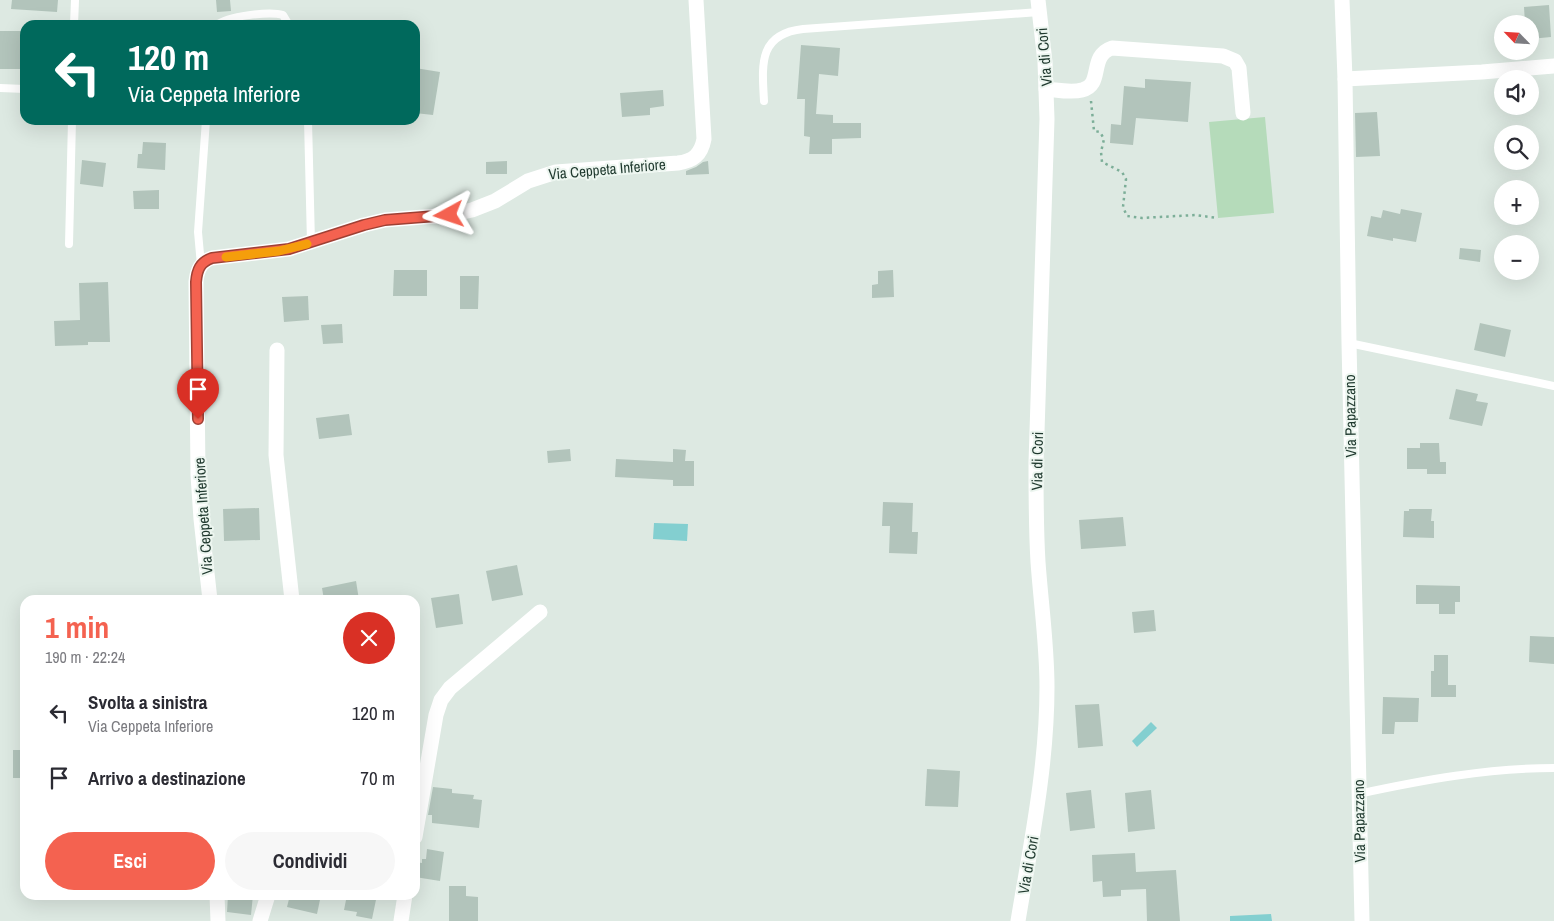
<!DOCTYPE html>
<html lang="it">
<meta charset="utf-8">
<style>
:root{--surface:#fff;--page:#f7f7f7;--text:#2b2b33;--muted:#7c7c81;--accent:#f46250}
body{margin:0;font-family:"Archivo Narrow",sans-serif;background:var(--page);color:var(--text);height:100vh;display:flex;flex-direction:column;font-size:19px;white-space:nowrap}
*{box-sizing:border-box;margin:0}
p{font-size:16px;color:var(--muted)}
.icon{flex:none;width:28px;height:28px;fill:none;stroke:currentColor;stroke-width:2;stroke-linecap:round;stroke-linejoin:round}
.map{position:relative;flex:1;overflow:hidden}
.panel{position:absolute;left:20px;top:595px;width:400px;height:305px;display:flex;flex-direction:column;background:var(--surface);border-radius:15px;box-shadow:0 5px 20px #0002}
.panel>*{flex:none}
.hud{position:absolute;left:20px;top:20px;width:400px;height:105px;border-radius:15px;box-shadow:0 5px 20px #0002;background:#00695c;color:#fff;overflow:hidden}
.needle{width:32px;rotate:295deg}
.controls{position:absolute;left:1494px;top:15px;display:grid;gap:10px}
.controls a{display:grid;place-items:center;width:45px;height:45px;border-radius:50%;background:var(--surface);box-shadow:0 5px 20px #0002;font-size:25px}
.pin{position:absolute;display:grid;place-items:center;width:42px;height:42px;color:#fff;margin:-51px -21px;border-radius:50% 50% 50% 0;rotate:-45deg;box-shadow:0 0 5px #0007}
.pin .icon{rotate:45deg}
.me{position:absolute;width:55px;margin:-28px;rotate:265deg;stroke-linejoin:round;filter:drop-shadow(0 0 4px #0008)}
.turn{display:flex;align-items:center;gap:18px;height:105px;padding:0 25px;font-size:22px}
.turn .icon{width:65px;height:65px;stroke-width:2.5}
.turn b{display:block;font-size:35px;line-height:42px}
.round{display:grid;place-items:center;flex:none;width:52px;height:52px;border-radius:26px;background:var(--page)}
.overview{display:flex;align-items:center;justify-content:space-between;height:85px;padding:0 25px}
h1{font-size:30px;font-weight:700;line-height:38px;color:var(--accent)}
.button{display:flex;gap:10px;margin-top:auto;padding:10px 25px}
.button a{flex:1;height:58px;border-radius:30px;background:var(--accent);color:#fff;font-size:20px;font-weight:700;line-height:58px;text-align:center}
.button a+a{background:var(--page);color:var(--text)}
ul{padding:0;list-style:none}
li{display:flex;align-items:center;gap:15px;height:65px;padding:0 25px}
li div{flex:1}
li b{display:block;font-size:19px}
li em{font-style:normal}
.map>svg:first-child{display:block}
.green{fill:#b5dbba}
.water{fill:#83cfd0}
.building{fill:#b2c4bb}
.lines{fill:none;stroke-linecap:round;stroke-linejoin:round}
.path{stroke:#7cae98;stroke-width:2.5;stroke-dasharray:2.5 4;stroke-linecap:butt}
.service{stroke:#fff;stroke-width:8}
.minor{stroke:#fff;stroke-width:15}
.secondary{stroke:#fff;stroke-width:15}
.route-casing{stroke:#9f4034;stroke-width:12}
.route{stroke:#f46250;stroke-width:9}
.slow{stroke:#f59e0b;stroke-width:9}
.labels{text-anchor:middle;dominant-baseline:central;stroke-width:4;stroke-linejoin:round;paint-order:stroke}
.street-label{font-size:15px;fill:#1f392e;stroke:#edf6f0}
</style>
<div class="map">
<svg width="1554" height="921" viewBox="0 0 1554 921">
<rect width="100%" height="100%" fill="#dde9e2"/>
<path class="green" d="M1265 117 1274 213 1218 218 1209 122Z"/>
<g class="water">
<path d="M654 523 688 524 687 541 653 539Z"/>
<path d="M1151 722 1157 728 1137 747 1132 741Z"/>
<path d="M1271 914 1272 921H1230V916Z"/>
</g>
<g class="building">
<path d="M12 0H58L57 12 11 9Z"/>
<path d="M216 0H230L231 11 217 12Z"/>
<path d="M1549 5 1551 37 1530 39V24H1525L1524 7Z"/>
<rect x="0" y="31" width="25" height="38"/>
<path d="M801 45 840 48 838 76 819 74 816 114 833 115V123H861V138L832 139V154H809L810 137 804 136 805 99H797Z"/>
<path d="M415 68 440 72 433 115 415 113Z"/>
<path d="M1145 79 1191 82 1188 122 1136 118 1133 145 1110 143 1111 124 1121 125 1124 86 1145 88Z"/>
<path d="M663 90 664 106 650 108V115L622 117 620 93Z"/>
<path d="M1377 112 1380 156 1356 157 1355 113Z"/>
<path d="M143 142 166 143 165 170 137 168 138 154H142Z"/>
<path d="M82 160 106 163 103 187 80 184Z"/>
<path d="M507 161V174H486V162Z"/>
<path d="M708 161 709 174 686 175V171L696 167 703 162Z"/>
<path d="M159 190V209H134L133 191Z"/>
<path d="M1401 209 1422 213 1416 242 1393 238V241L1367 236 1371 216 1381 218 1383 210 1400 214Z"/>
<path d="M1460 248 1481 250 1480 262 1459 259Z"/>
<path d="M394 270H427V296H393Z"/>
<path d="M893 270 894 297 872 298V285L878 284V271Z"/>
<path d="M460 276H479L478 309H460Z"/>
<path d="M108 282 110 342H88V345L55 346 54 321 80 320 79 283Z"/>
<path d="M308 296 309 320 284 322 282 297Z"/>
<path d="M1480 323 1511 330 1505 357 1474 350Z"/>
<path d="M342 324 343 343 323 344 321 325Z"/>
<path d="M1456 389 1478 394 1476 401 1488 403 1482 426 1449 419Z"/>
<path d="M349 414 352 435 319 439 316 418Z"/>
<path d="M1420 443H1439L1440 462H1446V474H1427V469H1407V448H1420Z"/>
<path d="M570 449 571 461 548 463 547 451Z"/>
<path d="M673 449 686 450 685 461H694V486H673V480L615 477 616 459 673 462Z"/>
<path d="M883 502 913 503 912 532H918L917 554 889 553 890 526H882Z"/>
<path d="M259 508 260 540 224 541 223 509Z"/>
<path d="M1409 509H1432L1431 521H1434V538L1403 537 1404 511H1409Z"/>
<path d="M1123 517 1126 546 1081 549 1079 520Z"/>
<path d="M517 565 523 595 492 601 486 571Z"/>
<path d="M356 581 359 600H324L322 588Z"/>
<path d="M1416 585 1460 586V602H1455V614H1439V604H1416Z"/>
<path d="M459 594 463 624 436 628 431 598Z"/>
<path d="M1154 610 1156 631 1134 633 1132 612Z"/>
<path d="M1530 636 1554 637V664L1529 662Z"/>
<path d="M1434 655H1448V685H1456V697H1431V671H1434Z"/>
<path d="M1383 697 1419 698 1418 722H1395L1394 734H1382Z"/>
<path d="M1099 704 1103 746 1078 748 1075 705Z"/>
<rect x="13" y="750" width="12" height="28"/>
<path d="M927 769 960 771 958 807 925 806Z"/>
<path d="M433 787 452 789V793L474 795 473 799 482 800 479 828 432 823V815H428Z"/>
<path d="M1091 790 1095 828 1070 831 1066 793Z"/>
<path d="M1151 790 1155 829 1128 832 1125 793Z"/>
<path d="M427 849 444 852 440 881 415 877V862L422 863V859H426Z"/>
<path d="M1135 853 1136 872 1176 870 1180 921H1147L1146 889 1121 890V896L1103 897 1102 881 1093 882 1092 855Z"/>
<path d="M449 886H466V896L478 897V921H449Z"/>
<path d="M228 895H253L251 915 227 912Z"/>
<path d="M290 895H321L317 914 287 907Z"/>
<path d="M347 895H377L372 919 356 916 357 912 344 910Z"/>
</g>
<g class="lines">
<path class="path" d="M1091 101 1094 131 1100 132 1104 139 1101 152 1102 162 1122 172 1126 179 1123 207 1127 216 1142 218 1195 215 1218 218"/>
<g class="service">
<path d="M74 25 75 0"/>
<path d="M217 25C227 16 270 11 283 15L289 25"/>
<path d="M0 88 25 89"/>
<path d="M764 101C762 65 758 34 803 29L1039 12"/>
<path d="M308 120 311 243"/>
<path d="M69 244 72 120"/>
<path d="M201 265 198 232 206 120"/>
<path d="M1349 343 1554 386"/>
<path d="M1358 794C1423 780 1488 768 1554 768"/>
</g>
<g class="minor">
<path d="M1342 0 1345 79"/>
<path d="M1046 89C1058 90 1071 93 1082 90 1104 85 1088 56 1112 48L1223 56 1235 61 1239 68 1243 113"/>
<path d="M277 350 276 455 292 600"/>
<path d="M210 600 201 519 198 475 196 282C197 271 200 262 212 258L289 249 364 225 385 220 449 215 472 210 495 201 528 181 556 172 678 163C693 161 701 155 704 139L696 0"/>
<path d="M415 837 436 715 441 700 450 688 540 612"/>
<path d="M217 895 218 921"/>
<path d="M260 921 268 895"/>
<path d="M401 921 405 895"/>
<path d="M1362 921 1349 343 1345 79 1482 72 1554 66"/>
</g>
<path class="secondary" d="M1018 921C1031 843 1047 766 1047 687 1047 645 1041 604 1038 562 1036 529 1036 496 1036 463L1047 119 1045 62 1038 0"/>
</g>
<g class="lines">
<g class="route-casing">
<path id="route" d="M198 419 196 282C197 270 200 262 212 258L289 249 364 225 385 220 449 215"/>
</g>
<use href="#route" class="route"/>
<path class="slow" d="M226 257 279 251 307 244"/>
</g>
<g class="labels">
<g class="street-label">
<text transform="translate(1044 57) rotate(-95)">Via di Cori</text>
<text transform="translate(607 169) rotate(-5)">Via Ceppeta Inferiore</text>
<text transform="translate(1350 416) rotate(-91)">Via Papazzano</text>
<text transform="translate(1037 461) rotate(-89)">Via di Cori</text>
<text transform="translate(203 516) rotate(-94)">Via Ceppeta Inferiore</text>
<text transform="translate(1359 821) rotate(-91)">Via Papazzano</text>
<text transform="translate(1028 865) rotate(-80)">Via di Cori</text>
</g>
</g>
</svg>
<div class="controls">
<a><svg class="needle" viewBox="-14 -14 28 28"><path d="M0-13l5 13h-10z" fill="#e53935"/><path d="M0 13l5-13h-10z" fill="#7c7c81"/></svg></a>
<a><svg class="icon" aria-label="sound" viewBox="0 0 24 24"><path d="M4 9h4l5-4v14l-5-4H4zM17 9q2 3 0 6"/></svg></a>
<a><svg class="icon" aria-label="search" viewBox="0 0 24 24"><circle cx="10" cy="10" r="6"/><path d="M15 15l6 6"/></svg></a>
<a>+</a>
<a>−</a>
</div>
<div class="pin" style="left:198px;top:419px;background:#d93025"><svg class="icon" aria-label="arrive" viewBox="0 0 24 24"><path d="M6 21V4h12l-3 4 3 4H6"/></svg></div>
<svg class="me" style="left:449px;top:215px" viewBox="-20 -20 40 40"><path d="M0-17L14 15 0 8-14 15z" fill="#f46250" stroke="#fff" stroke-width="4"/></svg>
<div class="hud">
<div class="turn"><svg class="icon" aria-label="left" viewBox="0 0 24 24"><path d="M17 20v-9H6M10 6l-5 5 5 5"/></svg><div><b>120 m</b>Via Ceppeta Inferiore</div></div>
</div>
<section class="panel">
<div class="overview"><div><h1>1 min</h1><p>190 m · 22:24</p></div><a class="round" style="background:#d93025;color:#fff"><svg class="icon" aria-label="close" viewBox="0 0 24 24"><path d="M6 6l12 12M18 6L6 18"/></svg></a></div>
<ul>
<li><svg class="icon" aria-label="left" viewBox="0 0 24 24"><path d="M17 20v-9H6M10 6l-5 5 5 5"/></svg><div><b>Svolta a sinistra</b><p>Via Ceppeta Inferiore</p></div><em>120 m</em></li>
<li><svg class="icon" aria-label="arrive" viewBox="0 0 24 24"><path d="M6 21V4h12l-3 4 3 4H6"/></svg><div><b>Arrivo a destinazione</b></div><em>70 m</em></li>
</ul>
<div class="button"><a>Esci</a><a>Condividi</a></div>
</section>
</div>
